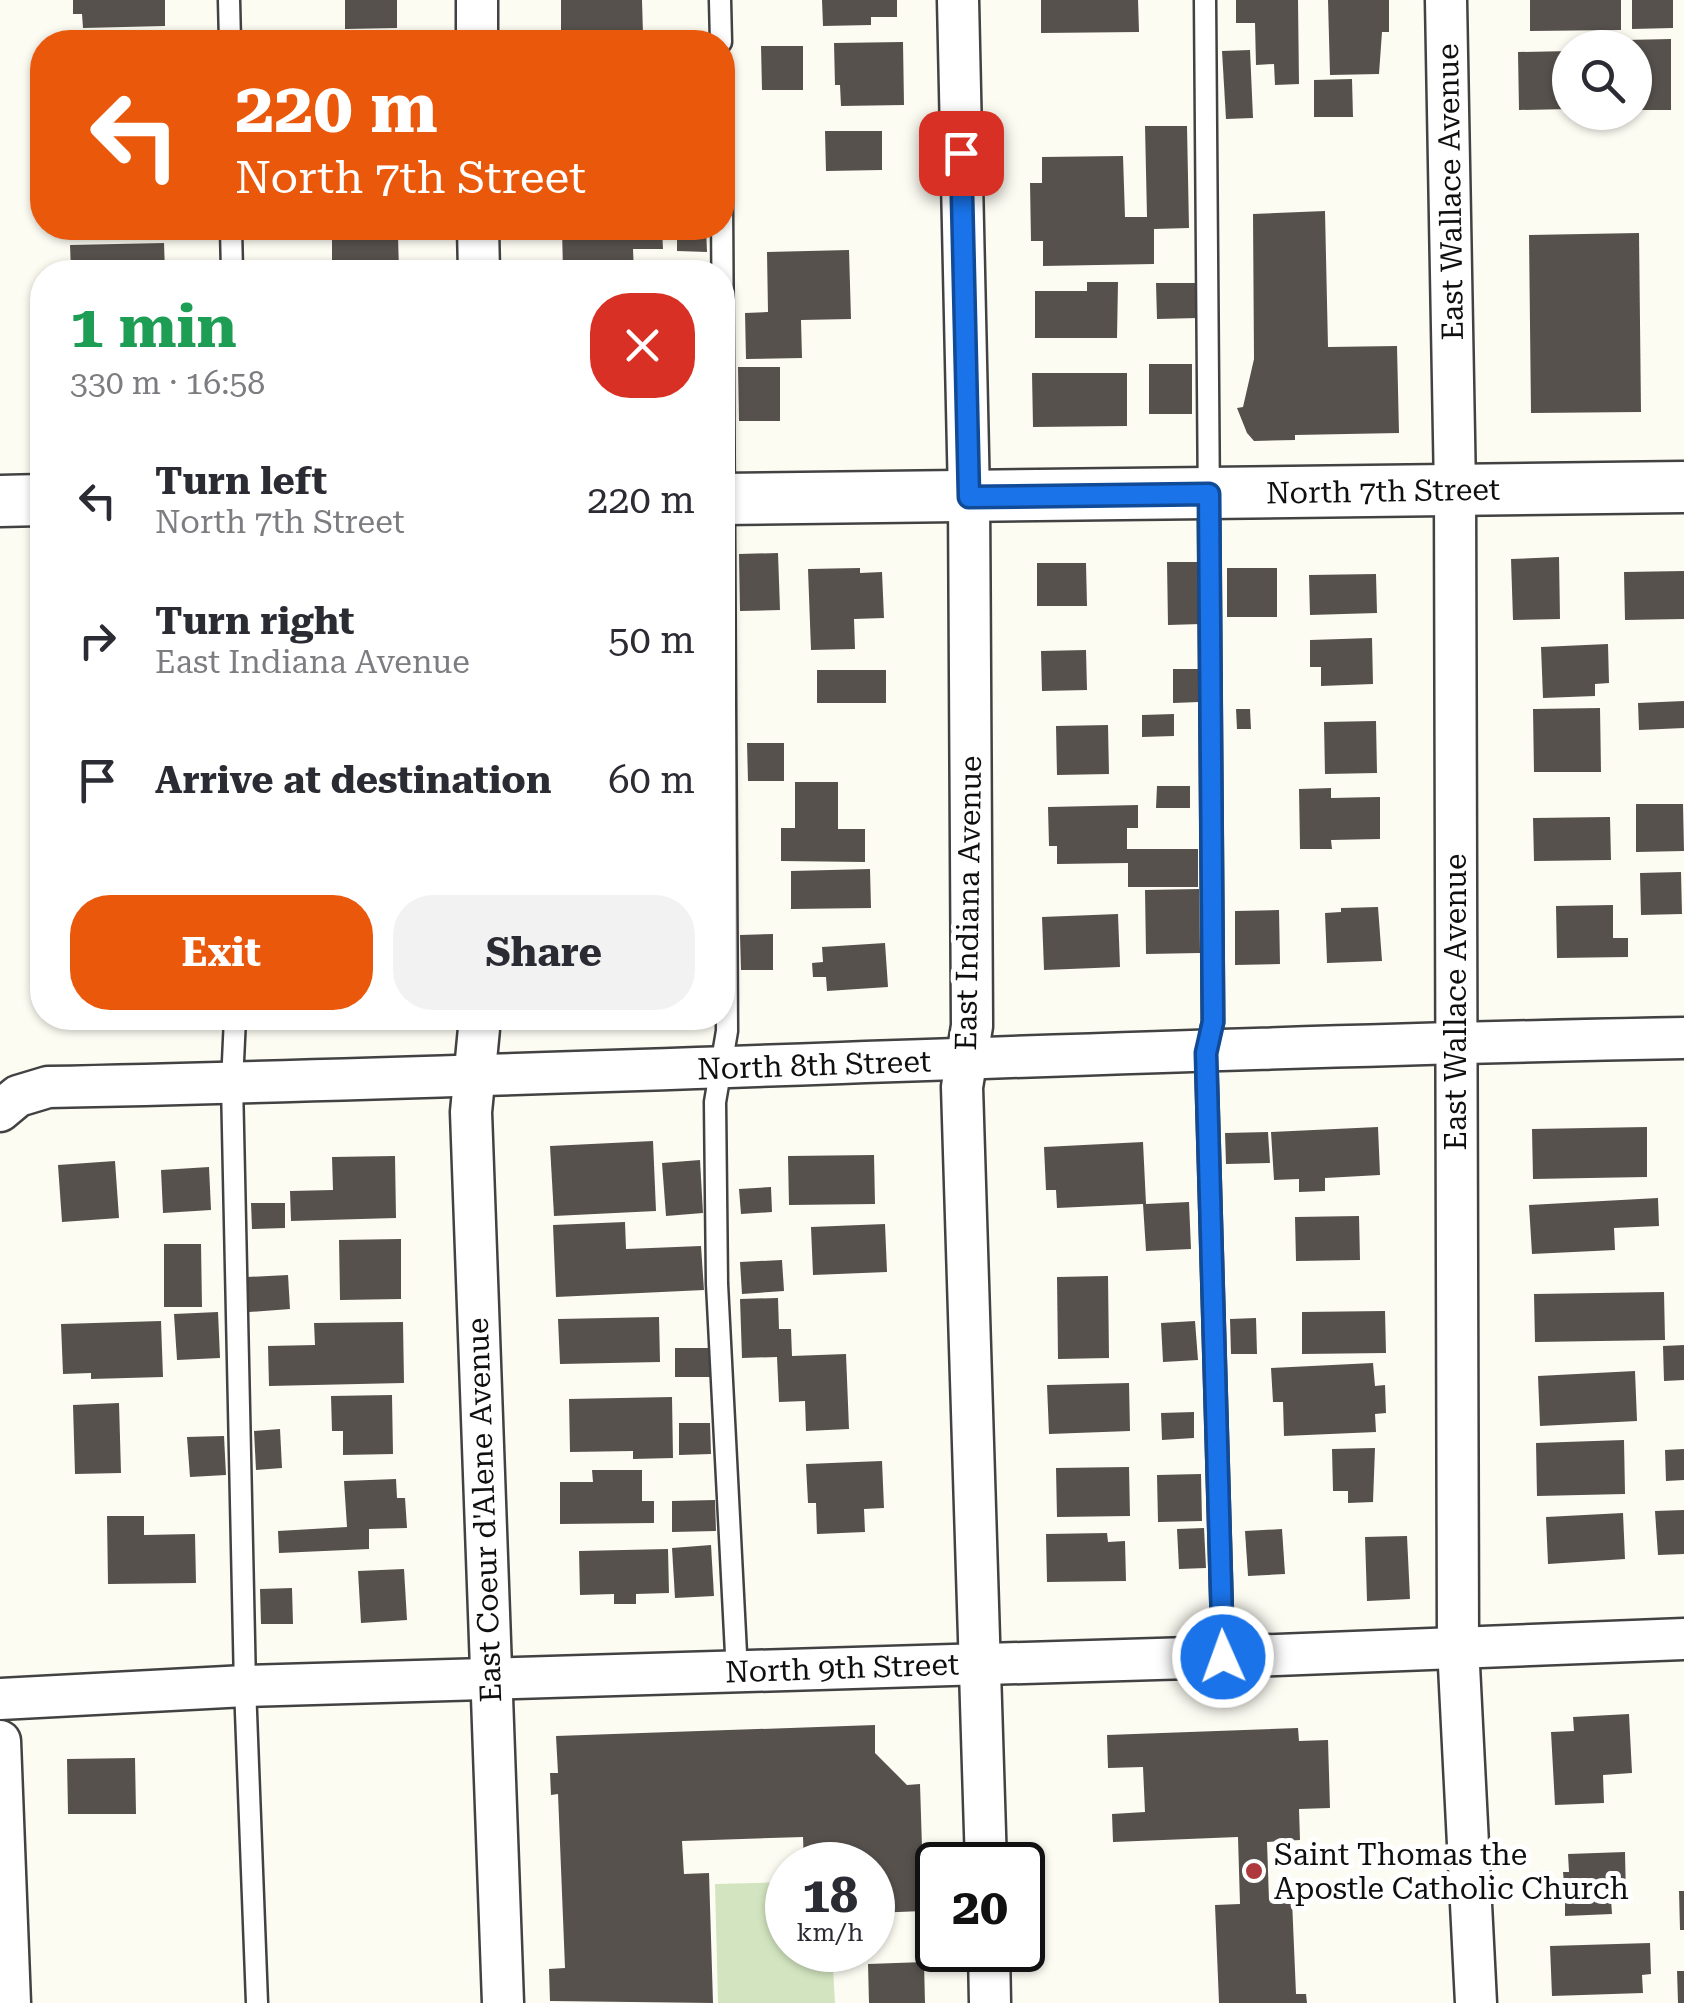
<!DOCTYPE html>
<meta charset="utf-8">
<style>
:root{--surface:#fff;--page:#f2f2f3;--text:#2b2b33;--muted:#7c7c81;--accent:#ea580c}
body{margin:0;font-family:"Roboto Serif",serif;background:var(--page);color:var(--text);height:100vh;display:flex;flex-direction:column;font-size:38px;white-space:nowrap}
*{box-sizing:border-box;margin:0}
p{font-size:32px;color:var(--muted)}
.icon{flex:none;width:55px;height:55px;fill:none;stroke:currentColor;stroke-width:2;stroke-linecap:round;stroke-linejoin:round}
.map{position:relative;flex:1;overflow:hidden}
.drawer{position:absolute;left:30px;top:260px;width:705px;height:770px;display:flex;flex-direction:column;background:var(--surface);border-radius:40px;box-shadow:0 2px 8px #0004}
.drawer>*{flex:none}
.banner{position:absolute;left:30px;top:30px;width:705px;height:210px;border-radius:40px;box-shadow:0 2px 8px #0004;background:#ea580c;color:#fff;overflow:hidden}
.buttons{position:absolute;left:1552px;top:30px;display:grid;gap:20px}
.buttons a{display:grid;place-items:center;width:100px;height:100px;border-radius:50%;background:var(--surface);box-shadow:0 2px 8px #0004;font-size:50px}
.speed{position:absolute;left:765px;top:1842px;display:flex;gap:20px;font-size:50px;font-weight:700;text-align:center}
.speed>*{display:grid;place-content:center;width:130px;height:130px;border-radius:50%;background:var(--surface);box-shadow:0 2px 8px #0004;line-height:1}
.speed small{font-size:25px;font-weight:400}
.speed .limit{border:5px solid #111;border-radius:15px;background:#fff;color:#111}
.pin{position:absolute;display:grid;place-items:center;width:85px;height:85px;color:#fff;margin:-42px;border-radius:20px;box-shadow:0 5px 15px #0006}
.me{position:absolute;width:110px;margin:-55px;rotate:358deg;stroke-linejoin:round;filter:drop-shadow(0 0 8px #0008)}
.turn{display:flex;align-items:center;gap:35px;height:210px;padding:0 40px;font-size:45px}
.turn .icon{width:130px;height:130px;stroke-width:2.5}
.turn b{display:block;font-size:70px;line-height:85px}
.round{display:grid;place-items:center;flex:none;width:105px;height:105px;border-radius:40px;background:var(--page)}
.overview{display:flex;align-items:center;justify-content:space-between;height:170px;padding:0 40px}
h1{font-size:60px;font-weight:700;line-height:75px;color:#1e9e55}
.button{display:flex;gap:20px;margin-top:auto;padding:20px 40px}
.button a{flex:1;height:115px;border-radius:40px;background:var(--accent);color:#fff;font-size:40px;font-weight:700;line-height:115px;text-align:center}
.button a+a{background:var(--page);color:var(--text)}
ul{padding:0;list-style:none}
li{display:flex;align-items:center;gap:30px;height:140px;padding:0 40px}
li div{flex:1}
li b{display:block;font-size:38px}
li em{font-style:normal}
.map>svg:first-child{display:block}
.green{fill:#d3e5c0}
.building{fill:#57514d}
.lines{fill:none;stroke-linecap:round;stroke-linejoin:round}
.service-casing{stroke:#424242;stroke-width:25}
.minor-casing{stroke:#424242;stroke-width:45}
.tertiary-casing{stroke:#424242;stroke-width:55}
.service{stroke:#fff;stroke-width:20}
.minor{stroke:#fff;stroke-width:40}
.tertiary{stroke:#fff;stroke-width:50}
.route-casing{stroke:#114b97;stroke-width:25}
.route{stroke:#1a73e8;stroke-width:18}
.poi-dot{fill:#af383c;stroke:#fff;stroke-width:4}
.labels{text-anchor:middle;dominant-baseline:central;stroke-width:10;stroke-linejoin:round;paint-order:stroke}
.street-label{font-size:30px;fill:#0f0f0f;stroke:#fff}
.poi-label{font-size:30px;fill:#0f0f0f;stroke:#fff;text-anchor:start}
</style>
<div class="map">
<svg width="1684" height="2003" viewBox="0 0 1684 2003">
<rect width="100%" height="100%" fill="#fdfcf3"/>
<path class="green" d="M787 1882 788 1950H832L835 2003H718L715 1884Z"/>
<g class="building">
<path d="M73 0H165V26L83 28 82 14H73Z"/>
<path d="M345 0H397V28L345 29Z"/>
<path d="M561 0H642L643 34 561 33Z"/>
<path d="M822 0H897V17H871V25L823 26Z"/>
<path d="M1041 0H1138L1139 32 1041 33Z"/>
<path d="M1236 0H1298L1299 84 1275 85 1274 64 1256 65 1255 23H1236Z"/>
<path d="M1328 0H1389V32H1382L1379 74 1330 75Z"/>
<path d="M1530 0H1621V30L1530 31Z"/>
<path d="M1632 0H1673V28L1632 29Z"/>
<path d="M1671 39V110H1635V48H1625V40Z"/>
<path d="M903 42 904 105 841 106 840 85H835L834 43Z"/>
<path d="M761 46H803V90H762Z"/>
<path d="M1250 50 1253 118 1226 119 1222 51Z"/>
<path d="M1570 51V109L1519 110 1518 52Z"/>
<path d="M1352 79 1353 117H1314V80Z"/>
<path d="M1145 126H1187L1189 228 1154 229V264L1043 266V241H1031L1030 183H1042V157L1123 156 1125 217H1147Z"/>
<path d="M825 131H882V170L826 171Z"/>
<path d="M1325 211 1328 347 1397 346 1399 433 1295 435V440L1254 441 1247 433 1237 408 1243 407 1254 359 1253 214Z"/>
<path d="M562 228H662L663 249H633L634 272H563Z"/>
<path d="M677 228H706L707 252 677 251Z"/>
<path d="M1639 233 1641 412 1531 413 1529 235Z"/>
<path d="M398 236 399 270 332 271V237Z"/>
<path d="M164 243 165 272H71L70 245Z"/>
<path d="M849 250 851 319 801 320 802 358 746 359 745 313 768 312 767 252Z"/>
<path d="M285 262 286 272H248V265Z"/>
<path d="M1087 282H1118L1117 338H1035V291H1087Z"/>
<path d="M1156 283H1198V318L1157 319Z"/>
<rect x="1149" y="364" width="43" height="50"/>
<path d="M738 367H780V421H739Z"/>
<path d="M1032 373H1127V426L1033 427Z"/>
<path d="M778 553 780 610 740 611 739 554Z"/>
<path d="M1559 557 1560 619 1513 620 1511 559Z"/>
<path d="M1167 562H1200L1201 624 1168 625Z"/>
<path d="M1037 563H1086L1087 606H1037Z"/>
<path d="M860 568V573L882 572 884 618 854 619 855 649 811 650 808 569Z"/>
<rect x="1227" y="568" width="50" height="49"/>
<path d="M1684 571V619L1625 620 1624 572Z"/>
<path d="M1376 574 1377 613 1310 615 1309 575Z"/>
<path d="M1372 638 1373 684 1321 686V667H1310V640Z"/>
<path d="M1608 644 1609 683 1595 684V696L1543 698 1541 647Z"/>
<path d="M1086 650 1087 690 1042 691 1041 651Z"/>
<path d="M1173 669H1198L1199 702 1173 703Z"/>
<rect x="817" y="670" width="69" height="33"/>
<path d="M1684 701V728L1639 730 1638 703Z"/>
<path d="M1600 708 1601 772H1534L1533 709Z"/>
<path d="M1236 709H1250L1251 729H1237Z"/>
<path d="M1174 714V736L1142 737V715Z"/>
<path d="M1376 721 1377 773 1325 774 1324 722Z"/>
<path d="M1108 725 1109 774 1057 775 1056 726Z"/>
<path d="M747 743H784V781H748Z"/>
<path d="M795 782H838V829H865V862L781 861V828H795Z"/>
<path d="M1157 786H1190V808H1156Z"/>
<path d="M1331 788V798L1380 797V839L1331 840 1332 849H1300L1299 789Z"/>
<path d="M1636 804H1683L1684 851 1636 852Z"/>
<path d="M1138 805V828H1127V849H1198V887H1128V863L1057 864V846H1049L1048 807Z"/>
<path d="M1610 817 1611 860 1534 861 1533 818Z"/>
<path d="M870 869 871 908 791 909V871Z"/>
<path d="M1681 872 1682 914 1641 915 1640 873Z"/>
<path d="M1199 889 1200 953 1146 954 1145 890Z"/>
<path d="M1613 905V938H1628V957L1557 958 1556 906Z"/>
<path d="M1378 907 1382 961 1327 963 1325 913 1341 912V908Z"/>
<path d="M1279 910 1280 964 1235 965V911Z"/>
<path d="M1118 914 1120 967 1044 970 1042 917Z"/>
<path d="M773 934V970H741L740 935Z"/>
<path d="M885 943 888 987 827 991 826 977H813L812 963 823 962 822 947Z"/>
<path d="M1378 1127 1380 1175 1325 1178V1191L1299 1192V1179L1274 1180 1271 1132Z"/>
<path d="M1647 1127V1177L1533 1179 1532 1129Z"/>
<path d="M1268 1132 1270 1163 1226 1164 1225 1133Z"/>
<path d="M653 1141 656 1211 554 1216 550 1146Z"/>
<path d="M1143 1142 1146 1204 1189 1202 1191 1249 1146 1251 1143 1204 1057 1208 1056 1190H1046L1044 1147Z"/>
<path d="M874 1155 875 1204 789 1205 788 1156Z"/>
<path d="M395 1156 396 1218 291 1221 290 1191 333 1190 332 1157Z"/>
<path d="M700 1160 703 1213 666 1216 662 1163Z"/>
<path d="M115 1161 119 1218 62 1222 58 1165Z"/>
<path d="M209 1167 211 1210 163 1213 161 1170Z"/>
<path d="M771 1187 772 1212 741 1214 739 1189Z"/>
<path d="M1658 1198 1659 1226 1614 1228 1615 1250 1532 1254 1529 1205Z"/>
<path d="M251 1203H285V1228L252 1229Z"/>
<path d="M1359 1216 1360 1260 1296 1261 1295 1217Z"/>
<path d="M625 1222 626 1249 701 1246 704 1290 556 1297 553 1225Z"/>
<path d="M885 1224 887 1272 813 1275 811 1227Z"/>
<path d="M401 1239V1299L340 1300 339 1240Z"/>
<path d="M164 1244H201L202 1307H164Z"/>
<path d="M782 1260 784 1291 742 1294 740 1262Z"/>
<path d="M288 1275 290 1309 249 1312 247 1277Z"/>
<path d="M1108 1276 1109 1358 1058 1359 1057 1277Z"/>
<path d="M1664 1292 1665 1340 1535 1342 1534 1294Z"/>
<path d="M778 1298 779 1329H791L792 1356 846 1354 849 1429 806 1431 805 1401 779 1402 777 1357 742 1358 740 1299Z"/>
<path d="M1385 1311 1386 1353 1302 1354V1312Z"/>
<path d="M218 1312 220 1358 177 1360 174 1314Z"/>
<path d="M659 1317 660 1362 560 1364 558 1319Z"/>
<path d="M1256 1318 1257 1354H1231L1230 1319Z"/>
<path d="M161 1321 163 1377 91 1379V1373L63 1374 61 1324Z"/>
<path d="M1195 1321 1198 1360 1163 1362 1161 1323Z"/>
<path d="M403 1322 404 1383 269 1386 268 1346 315 1345 314 1323Z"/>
<path d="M1684 1345V1380L1664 1381 1663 1346Z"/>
<path d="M675 1348H709L710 1377H675Z"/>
<path d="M1373 1363 1375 1386 1385 1385 1386 1413 1375 1414 1376 1432 1284 1436 1283 1402H1273L1271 1368Z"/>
<path d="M1635 1371 1637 1421 1540 1426 1538 1376Z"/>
<path d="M1129 1383 1130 1431 1049 1434 1047 1385Z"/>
<path d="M392 1395 393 1454 343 1455V1431H332L331 1396Z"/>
<path d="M672 1397 673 1458 633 1459V1451L570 1452 569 1399Z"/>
<path d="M119 1403 121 1473 75 1474 73 1405Z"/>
<path d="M1194 1412V1438L1162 1440 1161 1413Z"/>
<path d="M679 1423H710L711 1454 679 1455Z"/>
<path d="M280 1429 282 1468 256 1470 254 1431Z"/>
<path d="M224 1436 226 1475 190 1477 187 1437Z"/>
<path d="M1624 1440 1625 1494 1537 1496 1536 1443Z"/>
<path d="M1375 1448 1373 1502 1348 1503V1491H1333L1332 1449Z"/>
<path d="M1684 1449V1480L1666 1481 1665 1450Z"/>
<path d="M882 1461 884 1508 864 1509 865 1532 817 1534 816 1503H808L806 1464Z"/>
<path d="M1129 1467 1130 1516 1057 1517 1056 1468Z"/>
<path d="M592 1470H642V1501H654V1523L560 1524V1482H593Z"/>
<path d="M1201 1474 1202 1521 1158 1522 1157 1475Z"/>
<path d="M396 1479 397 1498H405L407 1528 369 1529V1549L279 1553 278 1531 347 1527 344 1481Z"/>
<path d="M715 1500 716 1531 672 1532V1501Z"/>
<path d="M1684 1510V1554L1658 1555 1655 1511Z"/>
<path d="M1623 1513 1625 1559 1548 1564 1546 1517Z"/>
<path d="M107 1516H144V1535L195 1534 196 1583 108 1584Z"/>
<path d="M1204 1528 1206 1568 1179 1569 1177 1529Z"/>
<path d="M1282 1529 1285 1574 1248 1576 1245 1531Z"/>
<path d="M1107 1533 1108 1542 1125 1541 1126 1581 1047 1582 1046 1534Z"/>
<path d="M1407 1536 1410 1599 1367 1601 1365 1537Z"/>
<path d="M711 1545 714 1596 675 1598 672 1548Z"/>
<path d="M668 1549 669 1593 636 1594V1604H614V1594L580 1595 579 1551Z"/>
<path d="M404 1569 407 1620 361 1623 358 1571Z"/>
<path d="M292 1588 293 1624H261L260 1589Z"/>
<path d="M1629 1714 1632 1773 1603 1775 1604 1803 1555 1805 1551 1732 1574 1731 1573 1717Z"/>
<path d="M875 1725V1753L907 1785 920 1784 924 1911 872 1913V1865H804L803 1837 682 1841 684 1874 709 1873 713 2003 550 2001 549 1969 565 1968 558 1794 551 1795 550 1773H558L556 1736Z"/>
<path d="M1298 1728 1299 1741 1328 1740 1330 1808 1299 1809 1300 1840 1267 1842 1269 1900H1292L1296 1994H1306L1307 2003H1219L1215 1905 1240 1904 1238 1837 1113 1842 1112 1814 1145 1812 1143 1767 1108 1768 1107 1735Z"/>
<path d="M135 1758 136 1814H68L67 1759Z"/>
<path d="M1625 1852 1626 1898 1611 1899 1612 1914 1565 1916V1901L1560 1902 1559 1883H1564L1563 1872H1569L1568 1854Z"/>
<path d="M1679 1891H1684V1930H1680Z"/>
<path d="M1650 1943 1651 1974 1642 1975 1643 1993 1552 1996 1550 1946Z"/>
<path d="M924 1962 925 2003H869L868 1964Z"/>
<path d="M1677 1971H1684V2003H1678Z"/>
</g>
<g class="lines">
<g class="service-casing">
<g id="service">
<path d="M229 0 230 42"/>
<path d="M720 0 721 42"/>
<path d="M1205 0 1213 1022 1206 1053 1223 1657"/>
<path d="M722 202 727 1031 715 1102 717 1284 737 1673"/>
<path d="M231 228 232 272"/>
<path d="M235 1018 232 1083 245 1686 257 2003"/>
</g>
</g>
<g class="minor-casing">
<g id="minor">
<path d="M958 0 969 497 972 1026 962 1087 986 1865"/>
<path d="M1446 0 1455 490 1458 1646 1476 2003"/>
<path d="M477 42V0"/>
<path d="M478 228 479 272"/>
<path d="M480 1018 471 1112 503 2003"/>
<path d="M0 1111 18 1096 48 1087C593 1076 1138 1048 1684 1038"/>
<path d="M0 1699 245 1686 1223 1657 1684 1639"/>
<path d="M0 1741 10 2003"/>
<path d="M989 1950 990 2003"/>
</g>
</g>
<g class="tertiary-casing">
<g id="tertiary">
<path d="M722 499 1684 487"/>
<path d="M0 501 42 500"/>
</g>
</g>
<use href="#service" class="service"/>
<use href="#minor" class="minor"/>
<use href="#tertiary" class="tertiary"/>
</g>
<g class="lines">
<g class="route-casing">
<path id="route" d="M961 153 969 497 1209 494 1213 1022 1206 1053 1223 1657"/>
</g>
<use href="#route" class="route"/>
</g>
<circle class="poi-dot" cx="1254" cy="1871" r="10"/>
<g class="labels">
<g class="street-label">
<text transform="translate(1450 192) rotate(-91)">East Wallace Avenue</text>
<text transform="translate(1383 491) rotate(-1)">North 7th Street</text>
<text transform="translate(968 903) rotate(-89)">East Indiana Avenue</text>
<text transform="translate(1455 1002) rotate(-90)">East Wallace Avenue</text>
<text transform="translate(814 1065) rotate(-2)">North 8th Street</text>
<text transform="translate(484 1510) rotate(-92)">East Coeur d'Alene Avenue</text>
<text transform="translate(842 1668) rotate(-2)">North 9th Street</text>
</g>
<g class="poi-label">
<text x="1274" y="1854">Saint Thomas the<tspan x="1274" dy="34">Apostle Catholic Church</tspan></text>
</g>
</g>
</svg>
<div class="buttons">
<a><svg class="icon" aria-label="search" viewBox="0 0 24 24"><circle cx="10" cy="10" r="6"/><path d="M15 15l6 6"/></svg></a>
</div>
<div class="speed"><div>18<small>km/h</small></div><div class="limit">20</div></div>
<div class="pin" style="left:961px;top:153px;background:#d93025"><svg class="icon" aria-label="arrive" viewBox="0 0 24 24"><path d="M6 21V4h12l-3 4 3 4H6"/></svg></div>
<svg class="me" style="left:1223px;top:1657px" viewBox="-20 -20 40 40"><circle r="17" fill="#1a73e8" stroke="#fff" stroke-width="3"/><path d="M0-11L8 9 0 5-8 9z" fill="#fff"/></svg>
<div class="banner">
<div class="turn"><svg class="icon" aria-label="left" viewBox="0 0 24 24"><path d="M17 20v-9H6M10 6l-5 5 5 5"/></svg><div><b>220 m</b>North 7th Street</div></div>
</div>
<section class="drawer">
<div class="overview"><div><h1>1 min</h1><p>330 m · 16:58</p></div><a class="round" style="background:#d93025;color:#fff"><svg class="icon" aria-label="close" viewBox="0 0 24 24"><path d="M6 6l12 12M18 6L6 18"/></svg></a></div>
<ul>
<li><svg class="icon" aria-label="left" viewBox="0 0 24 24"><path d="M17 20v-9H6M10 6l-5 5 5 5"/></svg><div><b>Turn left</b><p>North 7th Street</p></div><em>220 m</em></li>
<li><svg class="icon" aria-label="right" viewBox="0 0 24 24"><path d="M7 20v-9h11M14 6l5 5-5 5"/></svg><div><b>Turn right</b><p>East Indiana Avenue</p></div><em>50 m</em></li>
<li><svg class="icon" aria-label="arrive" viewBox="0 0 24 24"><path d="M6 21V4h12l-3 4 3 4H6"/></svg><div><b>Arrive at destination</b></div><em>60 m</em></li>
</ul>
<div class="button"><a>Exit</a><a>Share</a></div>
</section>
</div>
